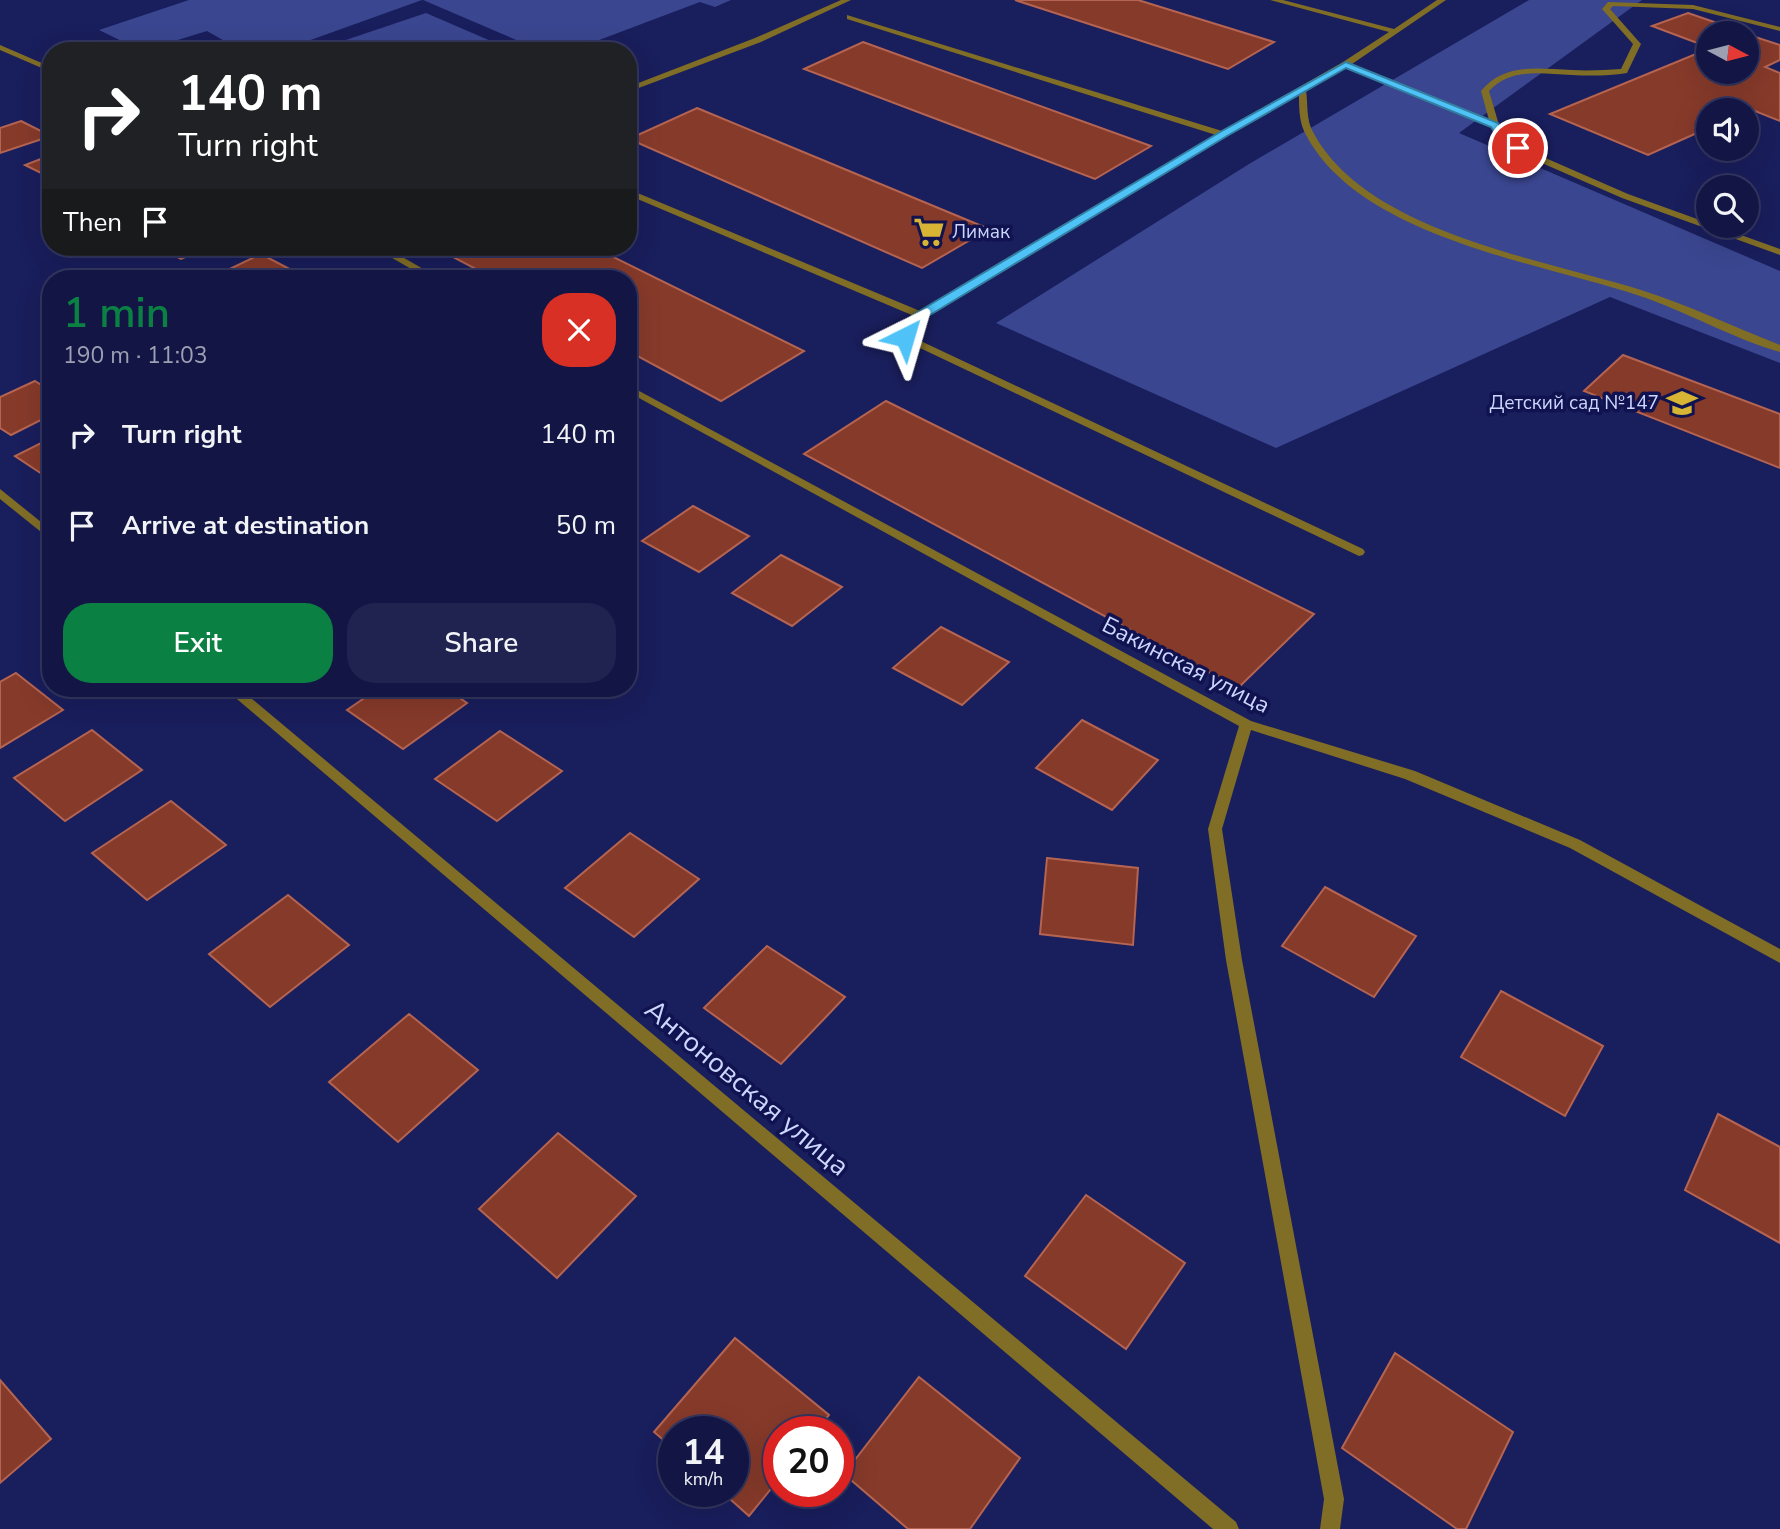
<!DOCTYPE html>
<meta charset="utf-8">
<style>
:root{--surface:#131645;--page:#202350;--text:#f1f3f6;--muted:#9d9fb3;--line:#32355e;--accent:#0b8043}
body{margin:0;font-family:"Nunito Sans",sans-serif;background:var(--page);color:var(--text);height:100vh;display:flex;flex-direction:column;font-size:26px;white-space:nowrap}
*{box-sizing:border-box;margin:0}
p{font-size:23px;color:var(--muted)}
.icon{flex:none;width:38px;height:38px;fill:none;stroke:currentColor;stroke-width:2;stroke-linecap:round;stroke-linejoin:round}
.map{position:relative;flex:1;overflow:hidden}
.details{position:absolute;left:42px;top:270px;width:595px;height:427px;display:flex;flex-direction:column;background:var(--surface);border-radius:28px;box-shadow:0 7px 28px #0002,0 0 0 2px var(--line)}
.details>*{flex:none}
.banner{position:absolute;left:42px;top:42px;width:595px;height:214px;border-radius:28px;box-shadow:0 7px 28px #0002,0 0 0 2px var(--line);background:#202124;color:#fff;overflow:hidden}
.needle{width:46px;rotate:97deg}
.tools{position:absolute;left:1696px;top:21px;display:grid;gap:14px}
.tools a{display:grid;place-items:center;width:63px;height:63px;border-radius:50%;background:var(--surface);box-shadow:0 7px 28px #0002,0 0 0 2px var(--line);font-size:35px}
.speed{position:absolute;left:658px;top:1416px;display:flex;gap:14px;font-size:35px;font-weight:700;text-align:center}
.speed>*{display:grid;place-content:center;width:91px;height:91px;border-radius:50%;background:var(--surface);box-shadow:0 7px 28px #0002,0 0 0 2px var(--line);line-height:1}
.speed small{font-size:18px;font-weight:400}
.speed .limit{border:10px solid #d22;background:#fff;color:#111}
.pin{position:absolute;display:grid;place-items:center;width:60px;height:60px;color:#fff;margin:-30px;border:4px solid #fff;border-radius:50%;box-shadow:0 2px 7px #0007}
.me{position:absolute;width:77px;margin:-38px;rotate:40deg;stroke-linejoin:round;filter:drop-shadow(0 0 5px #0008)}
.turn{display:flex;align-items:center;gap:24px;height:147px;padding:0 21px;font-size:32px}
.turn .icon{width:91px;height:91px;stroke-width:2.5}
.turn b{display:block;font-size:49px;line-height:60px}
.then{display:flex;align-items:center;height:66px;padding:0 21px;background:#0003;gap:14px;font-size:26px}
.round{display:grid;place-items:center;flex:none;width:74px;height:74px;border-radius:28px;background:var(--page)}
.headline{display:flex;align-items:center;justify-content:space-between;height:119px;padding:0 21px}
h1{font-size:42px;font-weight:600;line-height:52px;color:var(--accent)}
.button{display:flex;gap:14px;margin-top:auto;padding:14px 21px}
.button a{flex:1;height:80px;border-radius:28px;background:var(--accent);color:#fff;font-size:28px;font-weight:600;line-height:80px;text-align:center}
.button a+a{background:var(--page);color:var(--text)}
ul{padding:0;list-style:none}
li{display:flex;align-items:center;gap:21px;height:91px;padding:0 21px}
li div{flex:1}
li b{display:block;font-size:26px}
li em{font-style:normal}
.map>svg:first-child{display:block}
.green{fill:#3a468f}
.building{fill:#863a2a;stroke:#b56452;stroke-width:2}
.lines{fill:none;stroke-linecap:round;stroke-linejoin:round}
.lane{fill:#806d26;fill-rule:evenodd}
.street{fill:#806d26;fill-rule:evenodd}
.route{fill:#4fc3f7;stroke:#337fa1;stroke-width:2}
.labels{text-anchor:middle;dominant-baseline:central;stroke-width:7;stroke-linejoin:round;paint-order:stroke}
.far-poi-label{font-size:19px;fill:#ccd7fd;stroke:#111350;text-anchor:start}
.street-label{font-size:23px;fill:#ccd7fd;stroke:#111350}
.near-street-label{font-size:28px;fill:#ccd7fd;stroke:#111350}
</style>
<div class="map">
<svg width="1780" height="1529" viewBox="0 0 1780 1529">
<rect width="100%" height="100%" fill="#191e5c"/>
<g class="green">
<path d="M189 0H422L280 51H242L207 31 142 51 99 30Z"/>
<path d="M423 0H731L715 7 700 2 570 51H542Z"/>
<path d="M1529 0H1642L1459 133 1780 271V363L1610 297 1276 448 996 323 1249 164Z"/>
<path d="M426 13 514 51H313Z"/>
</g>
<g class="building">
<path d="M1015 0H1138L1274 42 1228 69Z"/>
<path d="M1688 13 1746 33H1708V47L1652 26Z"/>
<path d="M1746 34 1780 45V60L1765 67 1780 73V121L1750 109 1708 110V128L1648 155 1550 114 1708 49V72H1746Z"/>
<path d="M863 42 1151 146 1095 179 804 69Z"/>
<path d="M697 108 989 229 922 268 629 139Z"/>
<path d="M21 121 51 136 0 153V128Z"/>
<path d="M51 155V178L25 165Z"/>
<path d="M158 247H208L181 259Z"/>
<path d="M434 247H593L804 351 721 401 628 351V278H493Z"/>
<path d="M261 254 299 274 290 278H211Z"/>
<path d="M1623 355 1780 414V468L1584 391Z"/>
<path d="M35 381 51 391V415L11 435 0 428V397Z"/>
<path d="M886 401 1314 614 1238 688 804 454Z"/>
<path d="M51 438V480L15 456Z"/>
<path d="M693 506 749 536 699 572 642 541Z"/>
<path d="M781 555 842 587 792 626 732 593Z"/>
<path d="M941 627 1009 662 962 705 893 668Z"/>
<path d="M16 673 63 710 0 748V682Z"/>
<path d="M379 688H445L467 703 403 749 347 710Z"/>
<path d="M1082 720 1158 760 1112 810 1036 768Z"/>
<path d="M92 730 142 770 65 821 14 778Z"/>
<path d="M500 731 562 771 497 821 435 779Z"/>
<path d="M171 801 226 845 147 900 92 853Z"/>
<path d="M630 833 699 879 634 937 565 888Z"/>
<path d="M1047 858 1138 868 1133 945 1040 934Z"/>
<path d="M1325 887 1416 936 1374 997 1282 946Z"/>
<path d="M288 895 349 945 270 1007 209 954Z"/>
<path d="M767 946 845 997 781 1064 704 1008Z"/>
<path d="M1501 991 1603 1046 1565 1116 1461 1057Z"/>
<path d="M409 1014 478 1070 398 1142 329 1082Z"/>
<path d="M1718 1114 1780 1147V1243L1685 1190Z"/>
<path d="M558 1133 636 1196 557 1278 479 1209Z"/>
<path d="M1086 1195 1185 1263 1126 1349 1025 1276Z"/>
<path d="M735 1338 829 1415 816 1432H779V1479L749 1516 721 1491H733V1432H674V1449L654 1432Z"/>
<path d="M1395 1353 1513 1432 1466 1529H1457L1342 1448Z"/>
<path d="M919 1377 1020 1458 970 1529H908L844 1474Z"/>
<path d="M0 1380 51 1439 0 1483Z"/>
</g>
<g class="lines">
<path class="lane" d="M1270 0H1283L1394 29 1437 0H1446L1352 64 1489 120 1481 91C1505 62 1538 69 1572 70 1588 71 1605 70 1621 69L1633 44 1602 9 1608 2 1693 5 1780 27V31L1693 9 1613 6 1610 9 1641 44 1627 73C1609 76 1590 76 1572 75 1541 74 1512 67 1489 91L1499 125 1508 138 1534 153 1628 194 1708 223V226H1716L1780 249V255L1622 198 1528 157 1502 142 1492 127 1346 67 1306 90C1308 103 1306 120 1313 132 1366 232 1542 259 1641 290 1689 305 1734 327 1780 345V352C1731 338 1686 311 1637 295 1536 262 1355 236 1304 131 1299 120 1299 106 1299 94L1226 136 912 326 910 336 1363 549 1365 552 1363 555 1359 556 901 339 902 325 914 316 628 195V189L920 311 1216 135 847 19V15L1222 131 1343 62 1389 32Z"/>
<g class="street">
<path d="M841 0H851L761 42 628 92V87L755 38Z"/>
<path d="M0 45 51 67V72L0 50Z"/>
<path d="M373 247H385L439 278H427Z"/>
<path d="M628 385 1251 721 1415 771 1580 840 1780 949V963L1570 848 1405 779 1251 730 1222 829 1242 960 1344 1499 1340 1529H1320L1324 1499 1226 960 1208 829 1239 726 628 392Z"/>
<path d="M0 489 51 530V540L0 499Z"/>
<path d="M224 688H239L1236 1522 1239 1529H1213Z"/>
</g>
</g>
<path class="route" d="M1346 62 1498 123 1508 138 1523 148 1514 150 1501 142 1491 127 1346 68 1227 136 925 318 913 327 909 339 899 337 903 323 916 313 1220 132Z"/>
<defs>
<g id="supermarket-bare" transform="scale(2.415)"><path d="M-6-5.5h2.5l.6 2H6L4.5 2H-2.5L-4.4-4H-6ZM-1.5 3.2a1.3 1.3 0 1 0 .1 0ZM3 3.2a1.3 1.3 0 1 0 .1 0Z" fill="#d7b434" stroke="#111350" stroke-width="2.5" paint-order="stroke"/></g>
<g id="school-bare" transform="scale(2.415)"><path d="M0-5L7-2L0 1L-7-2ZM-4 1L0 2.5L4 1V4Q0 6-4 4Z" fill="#d7b434" stroke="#111350" stroke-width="2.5" paint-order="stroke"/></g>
</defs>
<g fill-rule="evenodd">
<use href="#supermarket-bare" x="929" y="232"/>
<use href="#school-bare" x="1682" y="403"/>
</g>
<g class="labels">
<g class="far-poi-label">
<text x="952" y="232">Лимак</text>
<text x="1659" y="403" text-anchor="end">Детский сад №147</text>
</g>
<g class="street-label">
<text transform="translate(1186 665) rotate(27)">Бакинская улица</text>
</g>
<g class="near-street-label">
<text transform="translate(747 1088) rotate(40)">Антоновская улица</text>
</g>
</g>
</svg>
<div class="tools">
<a><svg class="needle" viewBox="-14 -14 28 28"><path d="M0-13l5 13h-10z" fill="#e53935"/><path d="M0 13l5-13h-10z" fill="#9d9fb3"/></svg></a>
<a><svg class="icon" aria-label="sound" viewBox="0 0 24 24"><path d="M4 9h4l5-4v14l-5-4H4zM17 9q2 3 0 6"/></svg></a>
<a><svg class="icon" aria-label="search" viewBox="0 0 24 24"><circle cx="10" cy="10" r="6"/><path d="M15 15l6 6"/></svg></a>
</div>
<div class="speed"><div>14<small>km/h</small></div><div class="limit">20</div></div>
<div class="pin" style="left:1518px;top:148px;background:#d93025"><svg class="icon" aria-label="arrive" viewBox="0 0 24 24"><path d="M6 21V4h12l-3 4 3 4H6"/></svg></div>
<svg class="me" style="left:905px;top:337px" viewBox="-20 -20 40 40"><path d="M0-17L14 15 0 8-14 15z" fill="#4fc3f7" stroke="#fff" stroke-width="4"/></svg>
<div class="banner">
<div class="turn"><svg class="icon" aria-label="right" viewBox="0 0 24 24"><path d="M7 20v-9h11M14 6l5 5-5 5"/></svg><div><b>140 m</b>Turn right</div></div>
<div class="then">Then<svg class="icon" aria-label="arrive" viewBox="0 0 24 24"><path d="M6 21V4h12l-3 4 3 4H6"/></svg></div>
</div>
<section class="details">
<div class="headline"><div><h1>1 min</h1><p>190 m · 11:03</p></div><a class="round" style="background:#d93025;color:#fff"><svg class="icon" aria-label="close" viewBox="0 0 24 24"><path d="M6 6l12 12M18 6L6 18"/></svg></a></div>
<ul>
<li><svg class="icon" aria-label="right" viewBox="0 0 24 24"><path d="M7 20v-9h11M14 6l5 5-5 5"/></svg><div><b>Turn right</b></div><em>140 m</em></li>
<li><svg class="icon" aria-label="arrive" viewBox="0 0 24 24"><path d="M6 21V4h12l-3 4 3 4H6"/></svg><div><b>Arrive at destination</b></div><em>50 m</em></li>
</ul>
<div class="button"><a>Exit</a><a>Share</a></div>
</section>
</div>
